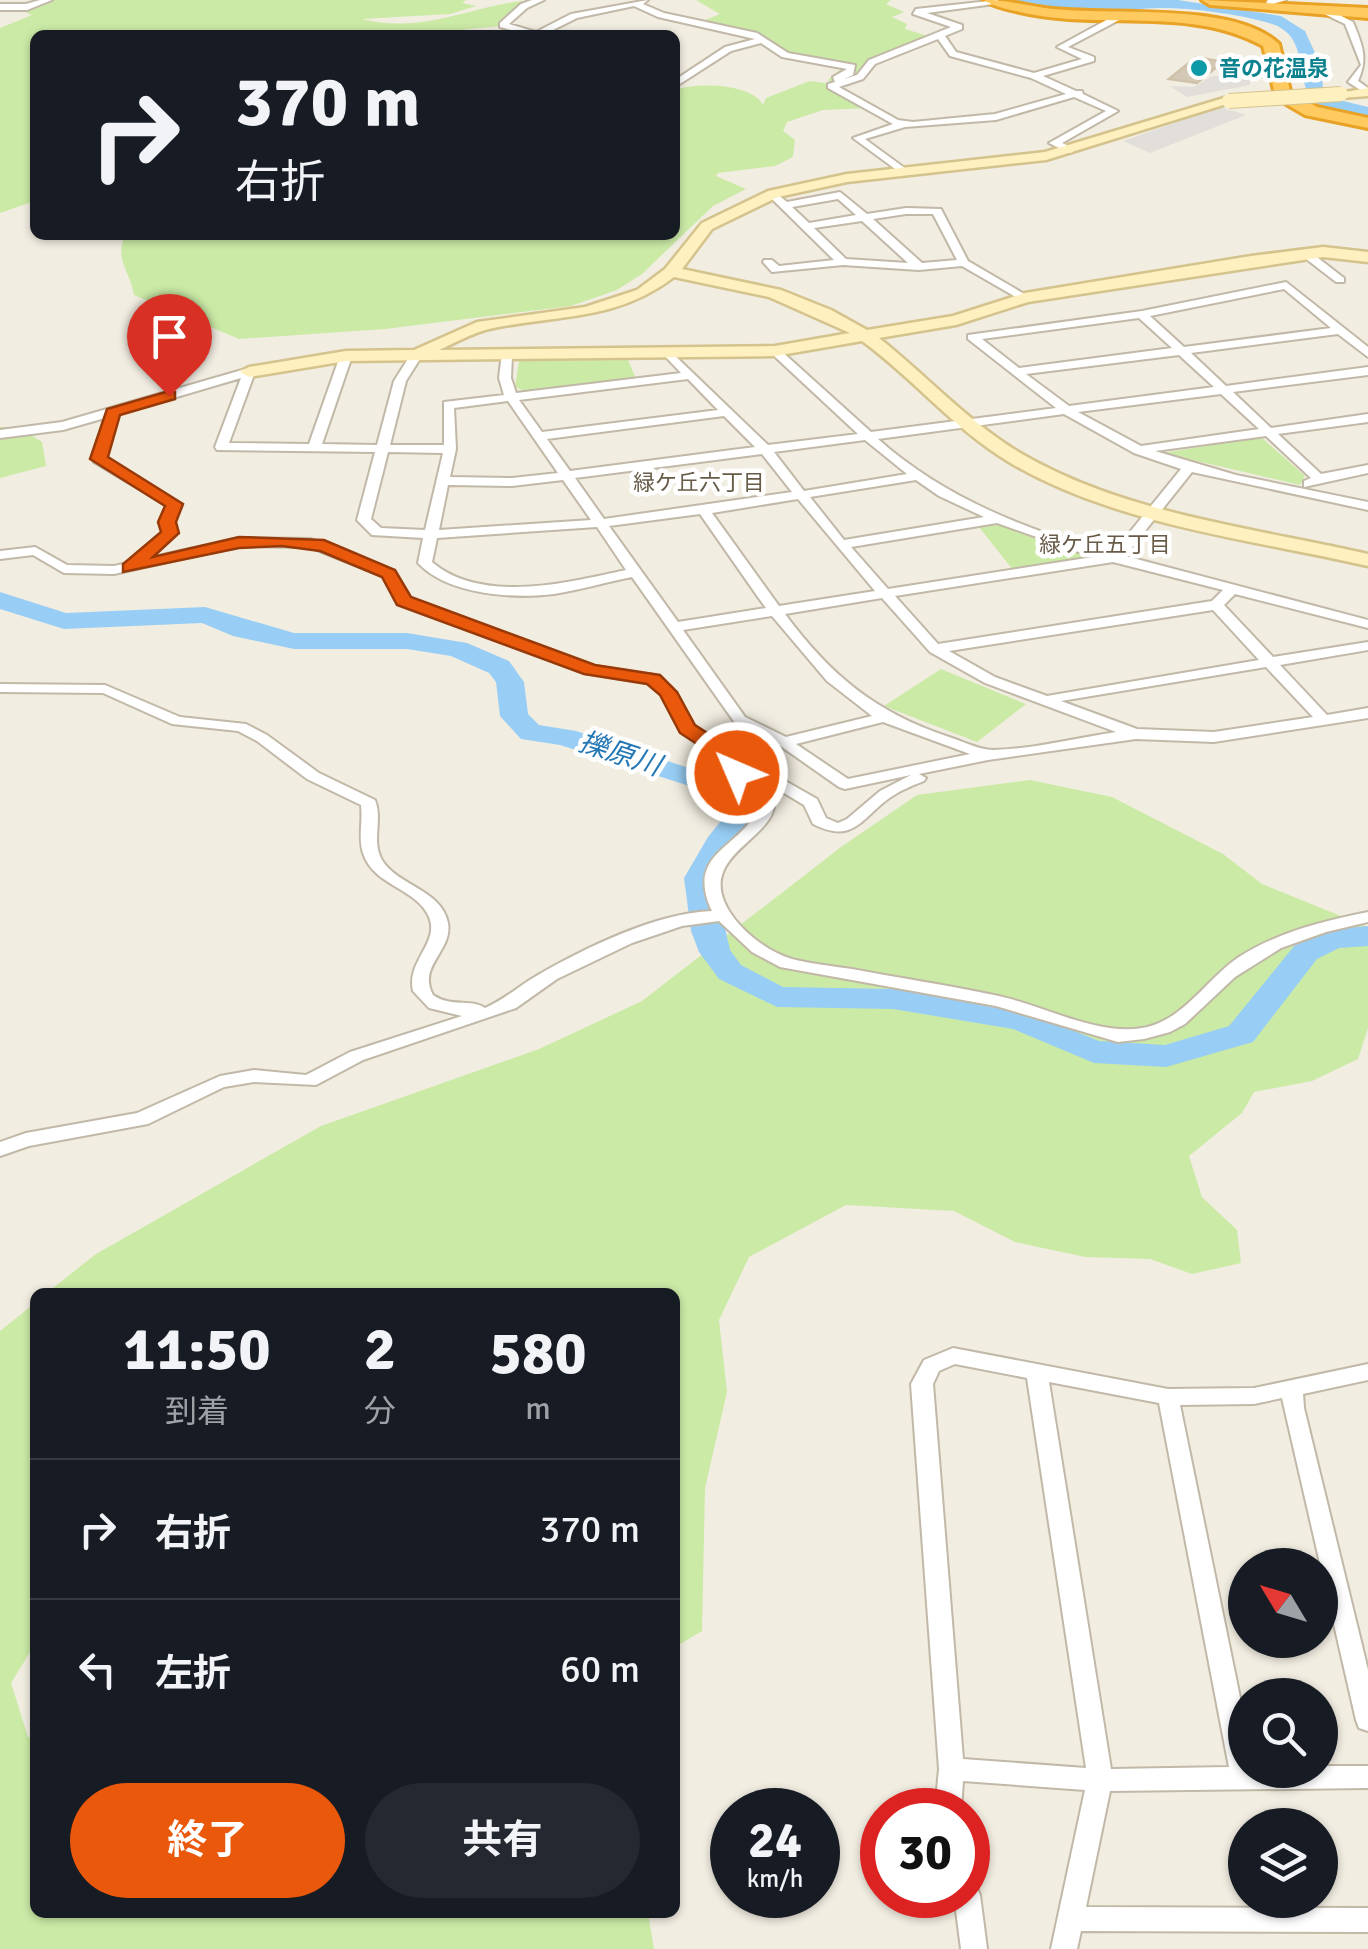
<!DOCTYPE html>
<html lang="ja">
<meta charset="utf-8">
<style>
:root{--surface:#171b24;--page:#242831;--text:#f1f3f6;--muted:#9ea1a6;--line:#363941;--accent:#ea580c}
body{margin:0;font-family:Signika,"Noto Sans JP",sans-serif;background:var(--page);color:var(--text);height:100vh;display:flex;flex-direction:column;font-size:38px;white-space:nowrap}
*{box-sizing:border-box;margin:0}
p{font-size:32px;color:var(--muted)}
.icon{flex:none;width:55px;height:55px;fill:none;stroke:currentColor;stroke-width:2;stroke-linecap:round;stroke-linejoin:round}
.map{position:relative;flex:1;overflow:hidden}
.side{position:absolute;left:30px;top:1288px;width:650px;height:630px;display:flex;flex-direction:column;background:var(--surface);border-radius:15px;box-shadow:0 2px 8px #0004}
.side>*{flex:none}
.hud{position:absolute;left:30px;top:30px;width:650px;height:210px;border-radius:15px;box-shadow:0 2px 8px #0004;background:#171b24;color:var(--text);overflow:hidden}
.needle{width:65px;rotate:308deg}
.tools{position:absolute;left:1228px;top:1548px;display:grid;gap:20px}
.tools a{display:grid;place-items:center;width:110px;height:110px;border-radius:50%;background:var(--surface);box-shadow:0 2px 8px #0004;font-size:50px}
.speed{position:absolute;left:710px;top:1788px;display:flex;gap:20px;font-size:50px;font-weight:700;text-align:center}
.speed>*{display:grid;place-content:center;width:130px;height:130px;border-radius:50%;background:var(--surface);box-shadow:0 2px 8px #0004;line-height:1}
.speed small{font-size:25px;font-weight:400}
.speed .limit{border:15px solid #d22;background:#fff;color:#111}
.pin{position:absolute;display:grid;place-items:center;width:85px;height:85px;color:#fff;margin:-102px -42px;border-radius:50% 50% 50% 0;rotate:-45deg;box-shadow:0 0 10px #0007}
.pin .icon{rotate:45deg}
.me{position:absolute;width:110px;margin:-55px;rotate:315deg;stroke-linejoin:round;filter:drop-shadow(0 0 8px #0008)}
.turn{display:flex;align-items:center;gap:35px;height:210px;padding:0 40px;font-size:45px}
.turn .icon{width:130px;height:130px;stroke-width:2.5}
.turn b{display:block;font-size:70px;line-height:85px}
.eta{display:flex;justify-content:space-evenly;align-items:center;height:170px;text-align:center}
.eta b{font-size:60px;font-weight:700;line-height:70px}
.primary-button{display:flex;gap:20px;margin-top:auto;padding:20px 40px}
.primary-button a{flex:1;height:115px;border-radius:60px;background:var(--accent);color:#fff;font-size:40px;font-weight:700;line-height:115px;text-align:center}
.primary-button a+a{background:var(--page);color:var(--text)}
ul{padding:0;list-style:none}
li{display:flex;align-items:center;gap:30px;height:140px;padding:0 40px;border-top:2px solid var(--line)}
li div{flex:1}
li b{display:block;font-size:38px}
li em{font-style:normal}
.map>svg:first-child{display:block}
.green{fill:#cbeaa6}
.parking{fill:#e2dfdb}
.lines{fill:none;stroke-linecap:round;stroke-linejoin:round}
.river{fill:#98cef5;fill-rule:evenodd}
.building{fill:#d4c9b6;stroke:#d0c1a9;stroke-width:2.5}
.street-casing{stroke:#c1b8a7;stroke-width:4}
.secondary-casing{stroke:#d5c38d;stroke-width:5}
.highway-casing{stroke:#e8a226;stroke-width:6}
.street{fill:#fff;fill-rule:evenodd}
.secondary{fill:#fff0bf;fill-rule:evenodd}
.highway{fill:#ffcb60;fill-rule:evenodd}
.secondary-bridge-casing{stroke:#d5c38d;stroke-width:16;stroke-linecap:butt}
.secondary-bridge{stroke:#fff0bf;stroke-width:14}
.route{fill:#ea580c;stroke:#983908;stroke-width:2.5}
.culture-dot{fill:#0f9aa8;stroke:#fff;stroke-width:4}
.labels{text-anchor:middle;dominant-baseline:central;stroke-width:9;stroke-linejoin:round;paint-order:stroke}
.far-culture-label{font-size:22px;font-weight:bold;fill:#0d838f;stroke:#fff;text-anchor:start}
.far-neighbourhood-label{font-size:22px;fill:#675b48;stroke:#fff}
.water-label{font-size:28px;font-style:italic;fill:#2578b6;stroke:#fff}
</style>
<div class="map">
<svg width="1368" height="1949" viewBox="0 0 1368 1949">
<rect width="100%" height="100%" fill="#f2ede1"/>
<g class="green">
<path d="M52 0H466L462 3 476 6 450 14 362 19C425 35 473 4 533 0L500 26 411 35H35V201L0 213V28L32 15 21 10Z"/>
<path d="M696 0H891L886 4 904 12 892 17 907 24 905 29 928 36 864 63 860 75 833 84 828 80 848 63 786 53 757 35 703 21 720 14Z"/>
<path d="M810 81 825 83 871 108 823 110 787 122 783 131 795 140 793 157 775 166 718 173 716 176 746 189 713 206 642 274 617 290 571 306 385 329 239 339 134 295C130 271 114 259 125 235H675V90C696 82 752 83 763 105L766 98Z"/>
<path d="M628 360 636 379 527 392 515 387 519 361Z"/>
<path d="M0 427H18L42 442 46 466 0 478Z"/>
<path d="M1261 437 1305 476 1300 485 1163 453Z"/>
<path d="M1003 525 1094 558 1013 570 979 527Z"/>
<path d="M941 669 1026 704 977 742 884 706Z"/>
<path d="M1030 780 1112 797 1223 854 1262 884 1368 927V1028L1358 1059 1312 1081 1254 1092 1242 1113 1189 1156 1202 1197 1237 1230 1241 1263 1192 1274 1150 1259 1085 1257 1015 1242 954 1211 846 1205 749 1257 719 1320 727 1392 705 1488 702 1631 675 1647V1292H48L96 1254 321 1126 539 1049 642 1001 841 847 917 795Z"/>
<path d="M35 1303V1644L11 1683 28 1737 35 1738V1912L648 1913 654 1949H0V1331Z"/>
</g>
<g class="parking">
<path d="M1212 76H1250V85L1187 97 1170 86 1194 87Z"/>
<path d="M1220 107 1246 115 1150 153 1123 141Z"/>
</g>
<g class="lines">
<g class="river">
<path d="M1009 0H1178L1281 16 1305 31 1321 66 1323 90 1335 99 1368 107V117C1354 114 1336 113 1323 107 1287 89 1317 37 1269 23 1237 14 1194 8 1161 8 1118 8 1046 27 1009 0Z"/>
<path d="M0 592 66 613 205 607 294 633H407L467 643 509 661 524 682 528 714 539 725 576 731 765 793 770 799 732 846 714 878 730 950 741 965 783 987 893 989 1020 1009 1099 1041 1165 1045 1229 1026 1295 945 1336 929 1368 926V946L1339 948 1317 959 1253 1042 1166 1067 1094 1063 1013 1029 893 1009 777 1007 719 979 699 952 691 931 684 878 708 837 737 801 560 745 521 739 500 716 496 682 489 673 451 656 407 649H294L233 636 202 623 64 629 0 609Z"/>
</g>
</g>
<path class="building" d="M1196 57 1223 62 1197 83 1169 79Z"/>
<g class="lines">
<g class="street-casing">
<g id="street">
<path d="M40 0H52L27 10H0V4H26Z"/>
<path d="M532 0H544L527 8 509 24 536 32 571 14 648 0 643 4 664 13 757 33 788 53 855 65 853 75 844 79 857 75 869 60 951 27 913 14 916 9 998 0 994 4 927 13 962 25V29L945 36 956 52 1034 73 1082 59 1057 47 1110 18 1103 17V13H1120L1123 18 1068 47 1094 57V61L1043 76 1076 91H1082L1083 94 1118 111 1062 143 1073 148V152L1069 153 1049 143 1106 111 1074 97 996 120 905 127 865 139 906 169V173L902 174 853 138 893 124 828 88V84L835 82 833 77 847 69 782 57 761 43 731 51 675 87V80L725 47 755 39 658 17 634 6 577 18 543 35H528L500 27V23L521 4ZM938 39 950 56 1031 78 1066 94 995 114 913 122 898 120 839 87 863 79 875 64Z"/>
<path d="M1268 0H1286L1270 5 1266 2Z"/>
<path d="M1318 7H1324L1353 22C1363 46 1368 59 1358 81L1368 88V95L1348 82 1361 65 1345 24 1318 11Z"/>
<path d="M773 191 787 202 840 192 867 214 906 208 941 209 968 261 1031 298 1021 300 962 266 919 270 843 265 772 272 763 262 764 260H772L779 266 834 260 769 196 768 194ZM838 199 856 215 809 223 792 207ZM906 214H933L957 260 922 263 873 219ZM862 221 908 263 846 259 814 228Z"/>
<path d="M1301 251H1309L1344 278V282H1336L1301 255Z"/>
<path d="M1286 282 1368 347V357L1338 334 1191 353 1226 386 1368 367V375L1233 392 1271 428 1368 414V422L1278 434 1321 474 1368 465V473L1304 487V481L1311 478 1266 436 1155 451 1236 475 1368 502V510L1192 472 1125 556 1368 620V628L1235 594 1224 605 1273 657 1368 642V650L1280 665 1327 715 1368 708V718L1214 742 1136 739 988 760 919 774 926 778 924 781C911 786 899 791 888 799 860 820 853 844 813 824L804 805 744 769 773 792C787 836 703 849 724 901 734 926 765 951 792 959 811 964 832 966 852 969 899 978 947 985 994 995 1040 1004 1097 1036 1142 1028 1184 1021 1206 979 1239 957 1278 932 1324 921 1368 912V922L1326 932 1281 948 1235 977 1185 1024 1170 1032 1144 1039 1118 1042 996 1006 780 967 752 952 719 921 682 926 632 943 557 979 516 1008 363 1060 316 1085 254 1082 224 1087 148 1124 29 1146 0 1156V1142L26 1133 137 1113 220 1076 254 1070 306 1075 350 1052 462 1016 429 1008 413 991C406 961 440 943 429 917 417 888 373 886 363 853 358 838 363 821 361 805L307 779 257 741 238 731 172 724 103 693 0 692V684L105 685 180 717 246 724 267 735 319 773 375 800C383 819 371 841 382 860 398 886 442 890 448 923 453 951 417 966 433 995 452 1008 470 998 485 1008 505 999 519 986 538 975 585 948 656 913 712 911 681 846 756 847 759 797L731 776 726 760 682 732 662 694 649 683 586 673 399 604 384 577 309 547 239 546 114 574 64 573 33 555 0 559V551L35 547 67 565 114 566 128 563 163 532 160 521 168 506 94 462 93 459 105 418 63 430 0 438V430L62 422 249 368 255 372 229 443 309 444 340 356 346 352 352 356 322 444 377 445 394 381 413 351 417 350 423 354 406 381 390 445H444V402L504 395 499 378 502 353 512 356 511 378 516 393 681 373 664 355 670 351 768 445 858 434 771 353V349H779L871 432 1056 408 968 339V335L1142 311ZM1284 289 1331 328 1184 347 1150 316ZM1139 318 1172 348 1019 368 982 339ZM1179 355 1214 387 1069 406 1026 374ZM241 378 215 447 217 450 375 452 357 520 372 535 423 538 418 563C448 595 513 599 554 594 580 590 606 582 632 577L735 723 779 745 839 787 845 789 911 775 880 791 847 819 838 823 826 818 817 799 757 765 751 763 743 768 738 755 693 726 673 689 658 676 594 666 409 598 394 571 311 539 239 538 149 558 177 533 174 521 182 505 106 458 119 414ZM688 379 718 410 542 432 519 400ZM1221 394 1259 429 1141 446 1078 412ZM508 401 558 473 512 478 450 477 456 449 454 408ZM1064 414 1134 453 1181 469 1113 553C1029 532 943 497 878 439ZM724 416 755 447 570 471 547 439ZM865 440 907 474 804 491 774 452ZM388 452 443 453 425 530 381 528 371 519ZM762 454 792 492 604 519 575 478ZM563 480 591 520 439 530 448 485 512 486ZM916 480 939 496 984 517 844 540 810 497ZM798 499 875 591 779 606 712 513ZM700 514 758 597 766 608 678 622 609 526ZM997 523 1093 557 888 589 851 547ZM597 527 626 570C570 582 482 605 432 562L437 538ZM1113 562 1223 590 1212 601 938 644 895 596ZM882 598 930 652 985 683 1116 732C1076 738 1034 749 993 750 979 750 962 741 949 737 876 713 830 675 785 614ZM1213 610 1259 660 1047 696 995 677 949 651ZM772 616 827 681 872 716 786 737 745 717 683 630ZM1266 667 1313 717 1214 732 1137 729 1061 701ZM883 722 970 754 848 779 796 744Z"/>
<path d="M953 1348 1168 1389 1254 1388 1368 1364V1380L1303 1394 1304 1408 1368 1670V1731L1359 1728 1356 1720 1282 1398 1254 1404 1180 1405 1245 1722V1770H1320V1766H1368V1788L1110 1791 1086 1907 1368 1908V1932L1081 1931 1077 1949H1051L1085 1790 963 1781 961 1810H935L939 1769 911 1384 924 1360ZM955 1364 1027 1378 1086 1768 963 1759 933 1384 939 1371ZM1049 1382 1159 1403 1229 1767 1111 1769Z"/>
<path d="M968 1883 976 1886 980 1895 987 1949H961L954 1895H968Z"/>
</g>
</g>
<g class="secondary-casing">
<g id="secondary">
<path d="M1368 88V96L1341 98 1334 94Z"/>
<path d="M1224 98 1236 101 1046 160 847 182 778 197 712 229 682 269 781 290 831 310 867 330 953 316 1025 293 1251 256 1323 247 1368 252V262L1323 257 1028 302 956 325 879 338C927 376 969 423 1022 454 1125 514 1254 528 1368 554V566C1250 539 1115 525 1009 462 954 429 913 378 862 341L775 356 346 361 249 377 240 372 249 367 346 351 414 350 477 322 585 307 637 290 665 269 702 223 768 191 847 174 1045 152ZM674 277 769 297 850 333 775 346 439 350C455 343 472 333 489 329 558 314 615 322 674 277Z"/>
</g>
</g>
<g class="highway-casing">
<g id="highway">
<path d="M984 0C1006 0 1024 5 1045 8 1106 17 1232 0 1279 44L1290 91 1317 107 1368 118V128L1305 115 1276 98 1263 46C1189 5 1100 31 1020 12 1008 9 994 7 984 0Z"/>
<path d="M1202 0 1368 8V18L1210 5Z"/>
</g>
</g>
<use href="#street" class="street"/>
<use href="#secondary" class="secondary"/>
<use href="#highway" class="highway"/>
<g class="secondary-bridge-casing">
<path id="secondary-bridge" d="M1229 101 1341 94"/>
</g>
<use href="#secondary-bridge" class="secondary-bridge"/>
</g>
<path class="route" d="M169 391 175 392V399L120 415 108 457 183 504 176 522 179 533 153 557 239 537 324 540 395 570 411 597 595 665 660 675 677 692 695 725 740 754 747 773 730 777 723 761 680 733 660 695 647 684 584 674 397 605 382 577 320 551 282 546 239 548 123 572V564L161 532 158 522 165 506 90 459 107 409Z"/>
<circle class="culture-dot" cx="1199" cy="68" r="10"/>
<g class="labels">
<g class="far-culture-label">
<text x="1219" y="68">音の花温泉</text>
</g>
<g class="far-neighbourhood-label">
<text x="699" y="482">緑ケ丘六丁目</text>
<text x="1105" y="544">緑ケ丘五丁目</text>
</g>
<g class="water-label">
<text transform="translate(620 754) rotate(18)">擽原川</text>
</g>
</g>
</svg>
<div class="tools">
<a><svg class="needle" viewBox="-14 -14 28 28"><path d="M0-13l5 13h-10z" fill="#e53935"/><path d="M0 13l5-13h-10z" fill="#9ea1a6"/></svg></a>
<a><svg class="icon" aria-label="search" viewBox="0 0 24 24"><circle cx="10" cy="10" r="6"/><path d="M15 15l6 6"/></svg></a>
<a><svg class="icon" aria-label="layers" viewBox="0 0 24 24"><path d="M12 4l9 5-9 5-9-5zM3 14l9 5 9-5"/></svg></a>
</div>
<div class="speed"><div>24<small>km/h</small></div><div class="limit">30</div></div>
<div class="pin" style="left:169px;top:396px;background:#d93025"><svg class="icon" aria-label="arrive" viewBox="0 0 24 24"><path d="M6 21V4h12l-3 4 3 4H6"/></svg></div>
<svg class="me" style="left:737px;top:773px" viewBox="-20 -20 40 40"><circle r="17" fill="#ea580c" stroke="#fff" stroke-width="3"/><path d="M0-11L8 9 0 5-8 9z" fill="#fff"/></svg>
<div class="hud">
<div class="turn"><svg class="icon" aria-label="right" viewBox="0 0 24 24"><path d="M7 20v-9h11M14 6l5 5-5 5"/></svg><div><b>370 m</b>右折</div></div>
</div>
<section class="side">
<div class="eta">
<div><b>11:50</b><p>到着</p></div>
<div><b>2</b><p>分</p></div>
<div><b>580</b><p>m</p></div>
</div>
<ul>
<li><svg class="icon" aria-label="right" viewBox="0 0 24 24"><path d="M7 20v-9h11M14 6l5 5-5 5"/></svg><div><b>右折</b></div><em>370 m</em></li>
<li><svg class="icon" aria-label="left" viewBox="0 0 24 24"><path d="M17 20v-9H6M10 6l-5 5 5 5"/></svg><div><b>左折</b></div><em>60 m</em></li>
</ul>
<div class="primary-button"><a>終了</a><a>共有</a></div>
</section>
</div>
